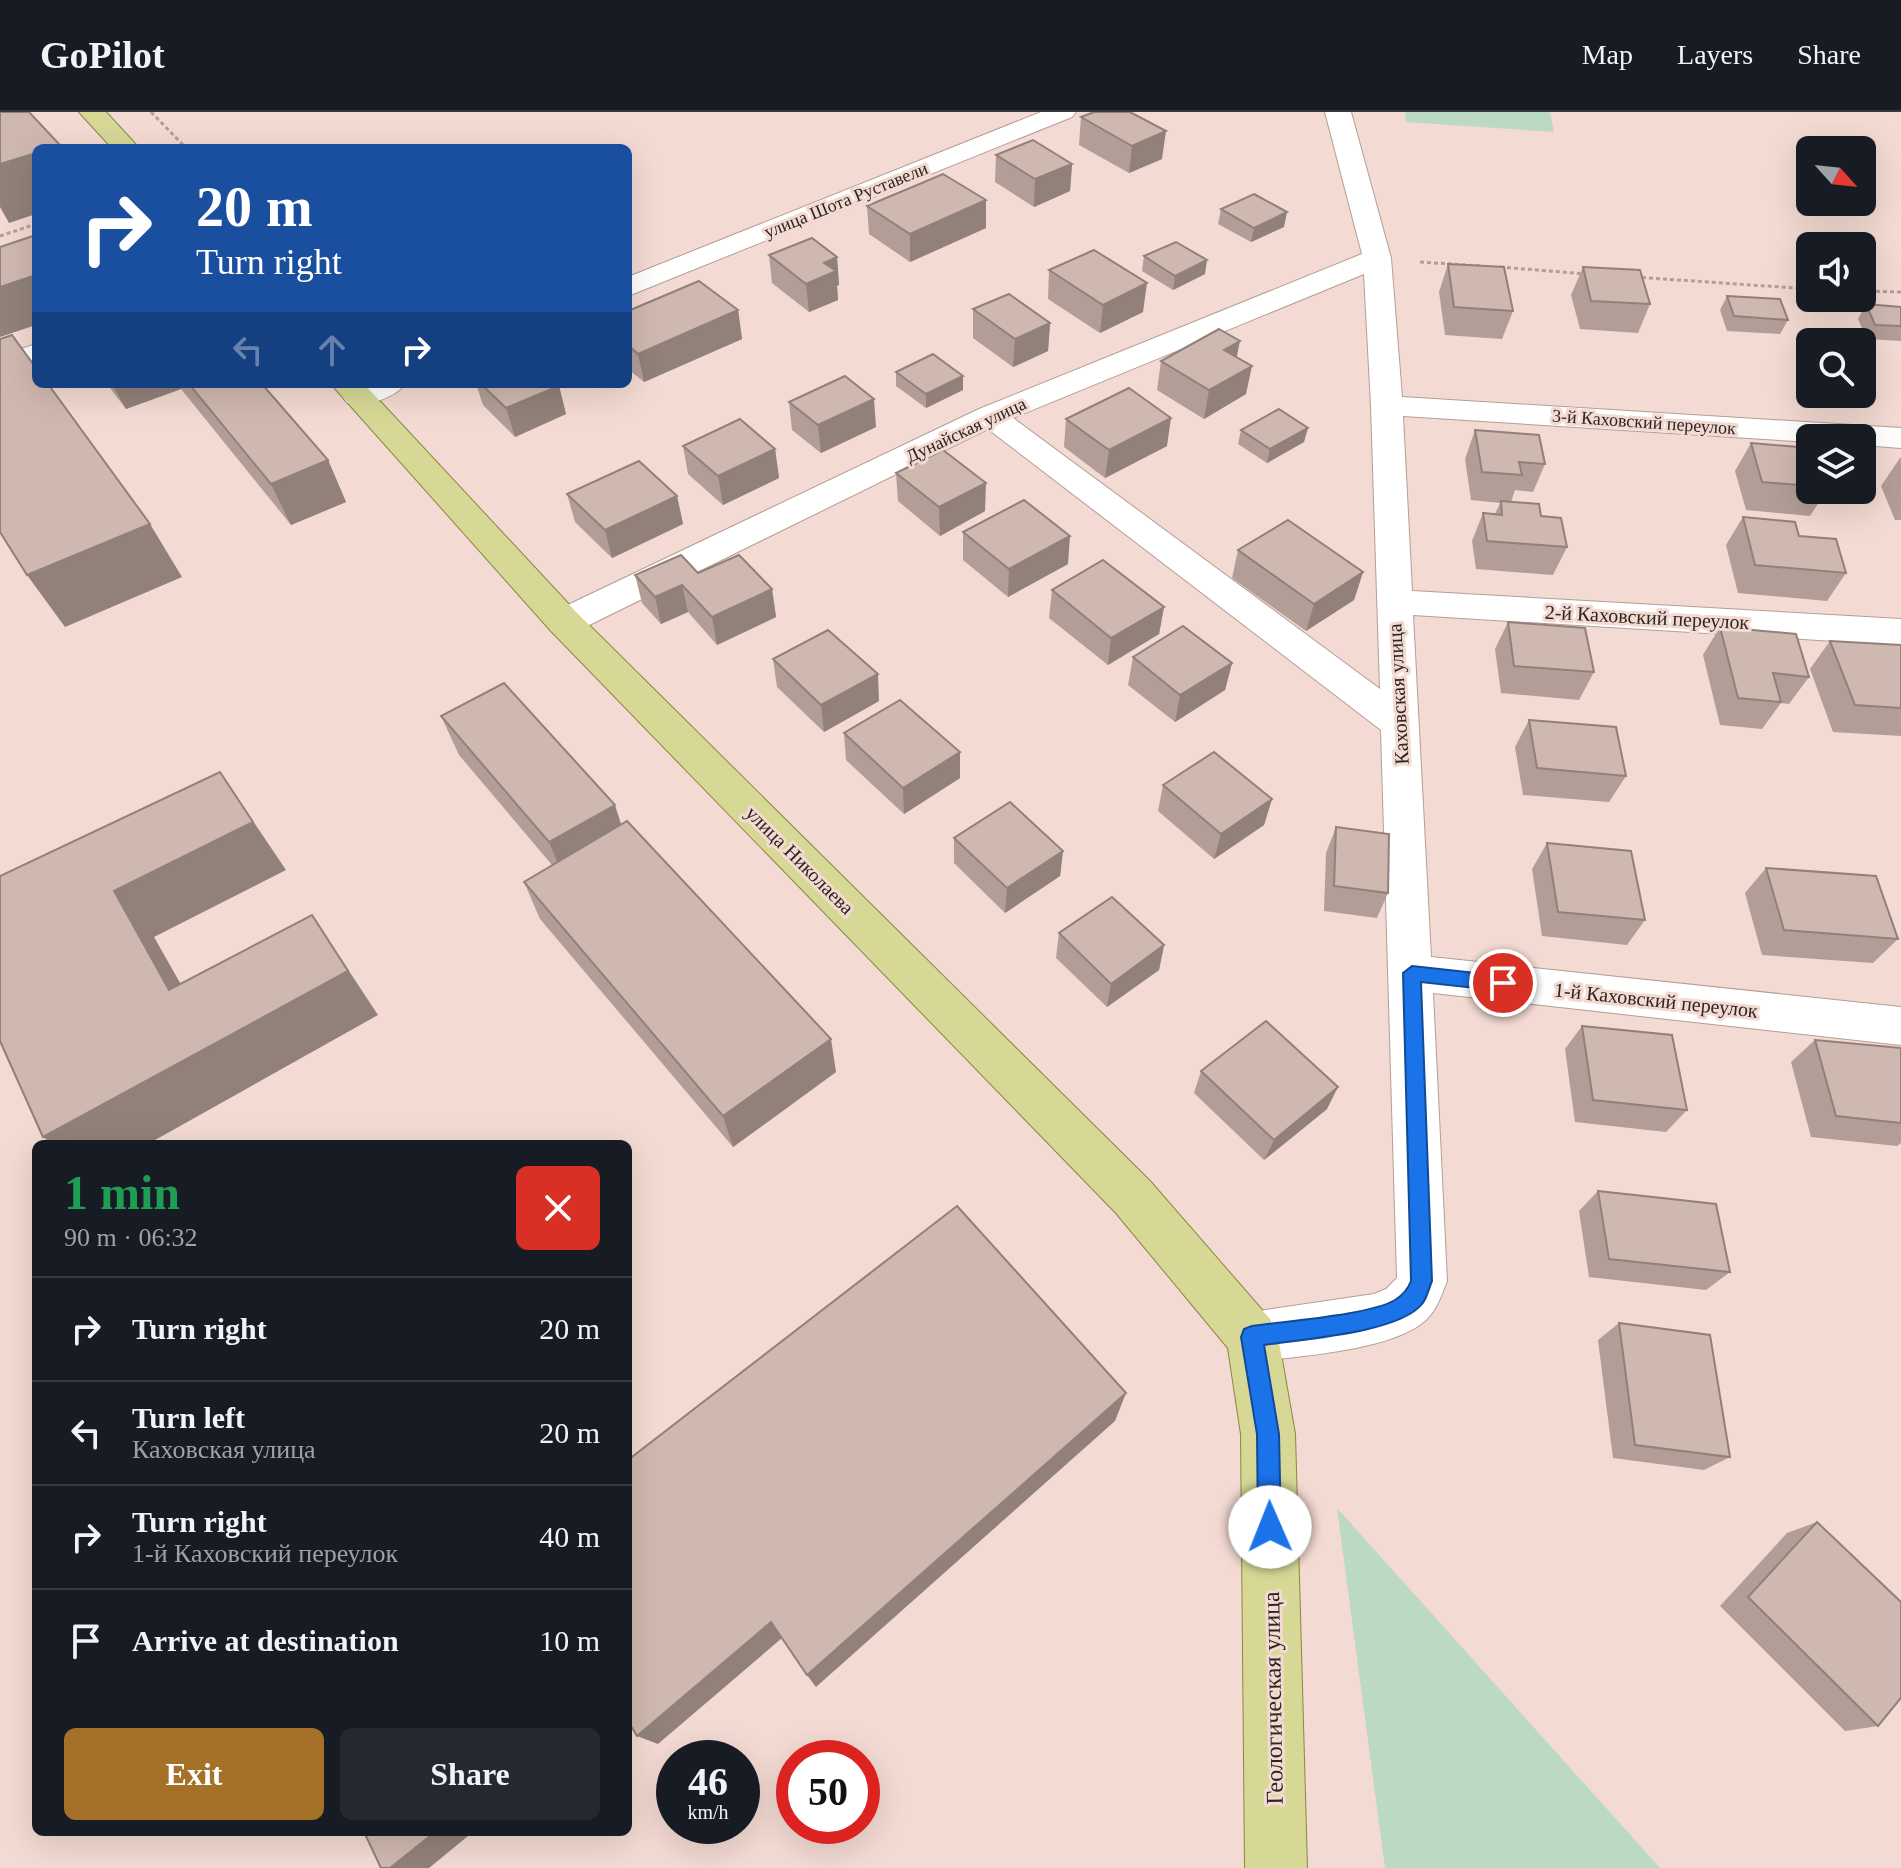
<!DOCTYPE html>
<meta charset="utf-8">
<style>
:root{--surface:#171b24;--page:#242831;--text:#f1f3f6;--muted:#9ea1a6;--line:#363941;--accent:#a57129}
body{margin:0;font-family:Georgia,serif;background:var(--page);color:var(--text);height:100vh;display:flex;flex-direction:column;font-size:30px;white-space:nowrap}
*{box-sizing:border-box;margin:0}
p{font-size:26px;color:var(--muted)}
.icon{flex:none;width:44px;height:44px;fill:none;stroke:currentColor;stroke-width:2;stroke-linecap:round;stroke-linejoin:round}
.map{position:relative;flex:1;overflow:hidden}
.sheet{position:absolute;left:32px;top:1028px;width:600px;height:696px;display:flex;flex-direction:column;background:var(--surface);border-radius:12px;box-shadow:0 8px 32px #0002}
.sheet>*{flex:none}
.banner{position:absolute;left:32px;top:32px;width:600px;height:244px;border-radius:12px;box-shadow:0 8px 32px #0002;background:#1a4fa0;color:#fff;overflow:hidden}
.needle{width:52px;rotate:117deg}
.fabs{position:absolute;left:1796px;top:24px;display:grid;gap:16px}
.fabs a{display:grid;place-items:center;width:80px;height:80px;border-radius:12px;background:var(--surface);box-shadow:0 8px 32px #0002;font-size:40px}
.speed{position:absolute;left:656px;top:1628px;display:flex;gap:16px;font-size:40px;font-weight:700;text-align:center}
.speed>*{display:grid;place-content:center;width:104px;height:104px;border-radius:50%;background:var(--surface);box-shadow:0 8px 32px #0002;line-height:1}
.speed small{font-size:20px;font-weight:400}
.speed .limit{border:12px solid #d22;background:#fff;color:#111}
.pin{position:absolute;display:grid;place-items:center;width:68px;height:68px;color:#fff;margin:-34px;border:4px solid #fff;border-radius:50%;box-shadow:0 2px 8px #0007}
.me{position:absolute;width:88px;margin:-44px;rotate:359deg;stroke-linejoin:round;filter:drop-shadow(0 0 6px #0008)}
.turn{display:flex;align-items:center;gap:28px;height:168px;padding:0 32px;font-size:36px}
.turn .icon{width:104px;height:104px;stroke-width:2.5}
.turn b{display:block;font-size:56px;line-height:68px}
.lanes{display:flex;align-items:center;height:76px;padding:0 32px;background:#0003;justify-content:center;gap:40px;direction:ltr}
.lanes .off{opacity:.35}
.round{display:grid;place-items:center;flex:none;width:84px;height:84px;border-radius:12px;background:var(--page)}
.overview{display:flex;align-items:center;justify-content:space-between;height:136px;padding:0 32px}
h1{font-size:48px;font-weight:700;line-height:60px;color:#1e9e55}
.button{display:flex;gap:16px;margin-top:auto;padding:16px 32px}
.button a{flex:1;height:92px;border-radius:12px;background:var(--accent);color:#fff;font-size:32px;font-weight:700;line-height:92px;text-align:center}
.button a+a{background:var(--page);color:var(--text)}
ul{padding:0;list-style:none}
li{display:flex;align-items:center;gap:24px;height:104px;padding:0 32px;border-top:2px solid var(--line)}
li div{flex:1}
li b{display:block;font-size:30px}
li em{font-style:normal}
header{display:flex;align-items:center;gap:48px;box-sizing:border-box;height:112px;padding:0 40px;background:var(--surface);border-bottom:2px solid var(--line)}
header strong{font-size:38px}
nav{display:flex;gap:44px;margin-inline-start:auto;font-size:28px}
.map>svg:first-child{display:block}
.green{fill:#bcd9c3}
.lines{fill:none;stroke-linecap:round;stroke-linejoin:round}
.minor-casing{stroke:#b59e96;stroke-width:2}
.major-casing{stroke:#8a8840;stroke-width:2}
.path{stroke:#b39f99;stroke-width:3;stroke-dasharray:4 3;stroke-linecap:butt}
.minor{fill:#fff;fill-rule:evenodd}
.major{fill:#d7d896;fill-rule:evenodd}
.wall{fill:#b29e96}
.shaded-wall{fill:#91817a}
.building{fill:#cfb8af;stroke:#91817a;stroke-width:2}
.route{fill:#1a73e8;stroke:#114b97;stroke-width:2}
.labels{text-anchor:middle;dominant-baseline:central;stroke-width:6;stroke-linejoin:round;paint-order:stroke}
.far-street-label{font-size:18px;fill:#2d2521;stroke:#f3dad2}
.street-label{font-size:20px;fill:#2d2521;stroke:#f3dad2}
.near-street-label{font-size:24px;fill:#2d2521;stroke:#f3dad2}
</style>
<header>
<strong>GoPilot</strong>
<nav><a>Map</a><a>Layers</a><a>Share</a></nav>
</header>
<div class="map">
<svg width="1901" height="1756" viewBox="0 0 1901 1756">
<rect width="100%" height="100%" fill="#f3dad2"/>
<g class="green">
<path d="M1405 0H1550L1554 20 1406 10Z"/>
<path d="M1337 1396 1660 1756H1385Z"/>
</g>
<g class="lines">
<g class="minor-casing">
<g id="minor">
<path d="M1041 0H1076L1072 5 628 184V165Z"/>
<path d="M1325 0H1351L1391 146 1402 285 1901 316V336L1862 333V326H1810V330L1403 304 1412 479 1901 507V533L1413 503 1431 845 1901 895V933L1433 881 1447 1169C1442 1182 1437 1197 1427 1207 1394 1239 1297 1244 1252 1250L1234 1243 1226 1225 1234 1207 1252 1200 1374 1182 1386 1177 1397 1166 1381 618 988 317 577 519 564 522 551 519 546 510 551 501 979 297 1362 142ZM1364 162 1371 294 1380 577 1013 306Z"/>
<path d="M36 232V251L0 263V244Z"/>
<path d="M361 272H405C394 287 364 295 347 291L342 284 347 277Z"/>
</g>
</g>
<g class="major-casing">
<g id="major">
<path d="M79 0H106L139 36H112Z"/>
<path d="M331 272H364L577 501 1150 1069 1270 1207 1278 1225 1295 1322 1307 1756H1245L1241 1322 1228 1236 1116 1101 551 519Z"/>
</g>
</g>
<g class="path">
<path d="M151 0 186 36"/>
<path d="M0 124 36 112"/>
<path d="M1420 150 1482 154"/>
<path d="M1500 155 1586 162"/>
<path d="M1635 165 1810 177"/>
<path d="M1862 179 1901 180"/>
</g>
<use href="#minor" class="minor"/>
<use href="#major" class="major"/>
</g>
<g class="wall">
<path d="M1081 5 1162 47 1129 61 1079 33Z"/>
<path d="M996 43 1072 52 1070 79 1034 95 995 70Z"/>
<path d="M867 94 986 116 910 150 869 122Z"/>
<path d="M1221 97 1284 115 1251 130 1218 112Z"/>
<path d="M769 143 837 145 839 173 837 174 838 188 809 200 772 171Z"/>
<path d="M1144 144 1205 162 1173 178 1142 159Z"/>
<path d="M1448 152 1513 199 1502 227 1445 223 1439 180Z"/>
<path d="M1583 155 1650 192 1638 221 1580 217 1571 183Z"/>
<path d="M1049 158 1143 200 1100 221 1048 187Z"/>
<path d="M1727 184 1788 208 1780 222 1727 219 1720 198Z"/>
<path d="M1866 192 1901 195V229L1867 227 1858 207Z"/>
<path d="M973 197 1050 211 1048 239 1013 255 973 226Z"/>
<path d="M738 198 742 227 644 270 628 257V199Z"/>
<path d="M1237 245 1246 282 1204 307 1157 278 1161 249Z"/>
<path d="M896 260 963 264V278L926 296 896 274Z"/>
<path d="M107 272H262L328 348 346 390 291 413 181 277 126 297Z"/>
<path d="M476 272H556L559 274 566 302 515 325 483 293Z"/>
<path d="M789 290 876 315 821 341 792 318Z"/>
<path d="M1066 307 1167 334 1105 366 1064 335Z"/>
<path d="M1241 318 1304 330 1267 351 1238 332Z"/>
<path d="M1475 318 1545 352 1533 380 1515 378 1511 390 1541 404 1567 435 1553 463 1476 457 1472 429 1483 401 1495 402 1500 391 1471 388 1465 347Z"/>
<path d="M1751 331 1810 336V378H1827L1810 404 1746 398 1735 359Z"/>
<path d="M683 334 775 337 779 366 723 393 688 362Z"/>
<path d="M1900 346H1901V408H1895L1881 374Z"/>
<path d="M896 361 985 399 940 424 898 389Z"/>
<path d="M567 382 677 384 683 412 612 446 575 410Z"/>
<path d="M1743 405 1799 424 1846 461 1827 489 1738 481 1726 433Z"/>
<path d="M963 420 1068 452 1008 485 963 448Z"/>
<path d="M1238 438 1363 460 1354 488 1306 519 1232 466Z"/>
<path d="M698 461 772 477 776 505 717 533 688 500 661 512 642 491 635 463Z"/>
<path d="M1052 478 1164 495 1159 522 1108 553 1049 506Z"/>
<path d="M1508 510 1594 560 1579 588 1501 581 1495 537Z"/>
<path d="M1720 515 1809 565 1789 592 1781 591 1762 617 1720 613 1703 543Z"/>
<path d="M1830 529 1901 533V624L1833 620 1810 557Z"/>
<path d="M1133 545 1232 551 1225 578 1175 610 1128 573Z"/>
<path d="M773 547 879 589 824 620 777 575Z"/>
<path d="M441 604 621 713 836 960 733 1035 540 807 524 770 552 753 459 643Z"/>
<path d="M1529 608 1626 664 1609 690 1523 683 1515 635Z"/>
<path d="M844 621 960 666 904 702 846 648Z"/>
<path d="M1163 673 1272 687 1264 713 1214 747 1158 699Z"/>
<path d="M1336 715 1388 781 1377 806 1324 799 1326 741Z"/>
<path d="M954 726 1063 739 1060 764 1005 801 954 751Z"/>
<path d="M1547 731 1645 808 1627 833 1542 824 1532 757Z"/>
<path d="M1766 756 1898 827 1873 851 1762 843 1745 781Z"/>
<path d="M1059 821 1164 833 1159 858 1107 895 1056 846Z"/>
<path d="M1582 914 1687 998 1666 1020 1575 1010 1565 937Z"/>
<path d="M1815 928 1901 936V1031L1897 1034 1811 1025 1791 950Z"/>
<path d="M1201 959 1327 997 1264 1048 1194 981Z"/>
<path d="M1598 1079 1730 1160 1706 1178 1589 1165 1579 1099Z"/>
<path d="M1619 1211 1730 1345 1704 1358 1613 1346 1598 1228Z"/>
<path d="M1817 1410 1878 1614 1845 1619 1720 1494 1787 1421Z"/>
</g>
<g class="shaded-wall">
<path d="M1166 19 1162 47 1129 61 1132 34Z"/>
<path d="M36 41V102L9 111 0 95V52Z"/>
<path d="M1072 52 1070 79 1034 95 1035 67Z"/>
<path d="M986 88V116L910 150V122Z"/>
<path d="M1287 100 1284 115 1251 130 1254 116Z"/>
<path d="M837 145 839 173 837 174 838 188 809 200 806 172 824 151Z"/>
<path d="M1207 148 1205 162 1173 178 1175 164Z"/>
<path d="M36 163V213L0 225V175Z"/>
<path d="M1147 171 1143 200 1100 221 1103 193Z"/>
<path d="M738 198 742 227 644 270 638 242Z"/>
<path d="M1050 211 1048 239 1013 255 1015 227Z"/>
<path d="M1240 229 1234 258 1224 238Z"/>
<path d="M1252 254 1246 282 1204 307 1209 278Z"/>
<path d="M963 264V278L926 296V282Z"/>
<path d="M112 272H179L181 277 126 297Z"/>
<path d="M559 274 566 302 515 325 506 296Z"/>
<path d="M874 287 876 315 821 341 818 313Z"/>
<path d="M1171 306 1167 334 1105 366 1109 338Z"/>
<path d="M1308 316 1304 330 1267 351 1270 337Z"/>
<path d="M775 337 779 366 723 393 718 364Z"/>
<path d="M328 348 346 390 291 413 271 372Z"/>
<path d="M986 371 985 399 940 424 939 395Z"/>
<path d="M677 384 683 412 612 446 605 418Z"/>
<path d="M150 412 182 465 65 515 27 463Z"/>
<path d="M1070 424 1068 452 1008 485 1009 457Z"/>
<path d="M1363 460 1354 488 1306 519 1314 492Z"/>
<path d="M682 473 688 500 661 512 655 485Z"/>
<path d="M772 477 776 505 717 533 712 505Z"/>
<path d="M1164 495 1159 522 1108 553 1111 526Z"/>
<path d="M1232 551 1225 578 1175 610 1180 583Z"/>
<path d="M878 562 879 589 824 620 821 593Z"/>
<path d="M960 640V666L904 702 903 676Z"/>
<path d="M220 660 286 758 154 825 209 922 169 878 114 779Z"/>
<path d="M1272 687 1264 713 1214 747 1221 722Z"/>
<path d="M615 693 627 731 564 767 549 730Z"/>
<path d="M1063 739 1060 764 1005 801 1007 776Z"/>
<path d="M312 803 378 903 148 1032H52L43 1025Z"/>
<path d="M1164 833 1159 858 1107 895 1111 872Z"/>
<path d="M831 927 836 960 733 1035 723 1004Z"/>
<path d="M1338 975 1327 997 1264 1048 1274 1028Z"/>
<path d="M1126 1281 1115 1309 816 1575 807 1563Z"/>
<path d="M771 1510 782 1526 658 1632 637 1624Z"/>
<path d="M435 1720H473L429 1756H390Z"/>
</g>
<g class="building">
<path d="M0 0H29L60 33 51 36H36V41L0 52Z"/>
<path d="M1094 0H1130L1166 19 1132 34 1081 5Z"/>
<path d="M1033 28 1072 52 1035 67 996 43Z"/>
<path d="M943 62 986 88 910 122 867 94Z"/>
<path d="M1254 82 1287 100 1254 116 1221 97Z"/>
<path d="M36 123V163L0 175V135Z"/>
<path d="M812 126 837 145 824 151 836 159 806 172 769 143Z"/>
<path d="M1176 130 1207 148 1175 164 1144 144Z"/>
<path d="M1094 138 1147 171 1103 193 1049 158Z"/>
<path d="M1448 152 1504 155 1513 199 1454 195Z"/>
<path d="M1583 155 1640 158 1650 192 1591 189Z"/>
<path d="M699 169 738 198 638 242 628 233V199Z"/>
<path d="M1009 182 1050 211 1015 227 973 197Z"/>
<path d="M1727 184 1780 187 1788 208 1734 204Z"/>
<path d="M1866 192 1901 195V214L1875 213Z"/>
<path d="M1219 217 1240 229 1224 238 1252 254 1209 278 1161 249Z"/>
<path d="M12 223 36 256V272H48L150 412 27 463 0 420V227Z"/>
<path d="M933 242 963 264 926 282 896 260Z"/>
<path d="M845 264 874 287 818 313 789 290Z"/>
<path d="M189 272H262L328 348 271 372Z"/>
<path d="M481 272H556L559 274 506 296Z"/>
<path d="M1129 276 1171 306 1109 338 1066 307Z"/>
<path d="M1279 297 1308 316 1270 337 1241 318Z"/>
<path d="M740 307 775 337 718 364 683 334Z"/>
<path d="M1475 318 1539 323 1545 352 1519 350 1522 363 1482 360Z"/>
<path d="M1751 331 1810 336V374L1762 370Z"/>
<path d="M943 338 986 371 939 395 896 361Z"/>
<path d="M639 349 677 384 605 418 567 382Z"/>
<path d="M1024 388 1070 424 1009 457 963 420Z"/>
<path d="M1501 389 1539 392 1541 404 1561 406 1567 435 1487 429 1483 401 1502 403Z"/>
<path d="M1743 405 1795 410 1799 424 1836 427 1846 461 1755 453Z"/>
<path d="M1288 408 1363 460 1314 492 1238 438Z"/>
<path d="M681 443 698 461 739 443 772 477 712 505 682 473 655 485 635 463Z"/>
<path d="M1103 448 1164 495 1111 526 1052 478Z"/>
<path d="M1508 510 1585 516 1594 560 1514 554Z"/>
<path d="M1183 514 1232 551 1180 583 1133 545Z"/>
<path d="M1720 515 1796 522 1809 565 1773 561 1781 590 1738 586Z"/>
<path d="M828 518 878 562 821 593 773 547Z"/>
<path d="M1830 529 1901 533V596L1855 593Z"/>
<path d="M504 571 615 693 549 730 441 604Z"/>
<path d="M900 588 960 640 903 676 844 621Z"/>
<path d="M1529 608 1616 615 1626 664 1537 656Z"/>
<path d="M1214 640 1272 687 1221 722 1163 673Z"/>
<path d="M220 660 253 710 114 779 169 878 312 803 348 859 43 1025 0 929V764Z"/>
<path d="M1010 690 1063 739 1007 776 954 726Z"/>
<path d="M627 709 831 927 723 1004 524 770Z"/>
<path d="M1336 715 1389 722 1388 781 1334 774Z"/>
<path d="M1547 731 1631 739 1645 808 1558 800Z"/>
<path d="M1766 756 1876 764 1898 827 1784 818Z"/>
<path d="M1112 785 1164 833 1111 872 1059 821Z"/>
<path d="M1266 909 1338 975 1274 1028 1201 959Z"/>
<path d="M1582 914 1672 923 1687 998 1593 988Z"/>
<path d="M1815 928 1901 936V1011L1836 1004Z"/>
<path d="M1598 1079 1716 1092 1730 1160 1609 1147Z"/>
<path d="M957 1094 1126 1281 807 1563 771 1510 637 1624 628 1609V1348Z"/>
<path d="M1619 1211 1710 1223 1730 1345 1635 1333Z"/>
<path d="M1817 1410 1901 1490V1586L1878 1614 1748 1485Z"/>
<path d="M364 1720H435L390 1756H381Z"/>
</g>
<path class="route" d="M1412 854 1503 864 1510 866 1512 871 1510 877 1503 879 1421 870 1432 1169C1429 1176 1427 1186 1422 1192 1399 1221 1301 1227 1264 1233L1279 1322 1281 1415 1278 1423 1270 1426 1262 1423 1258 1415 1257 1322 1241 1225 1244 1217 1252 1214C1285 1209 1370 1203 1395 1188 1403 1183 1408 1177 1411 1169L1403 861Z"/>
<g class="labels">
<g class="far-street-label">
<text transform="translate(846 88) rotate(-22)">улица Шота Руставели</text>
<text transform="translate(1644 310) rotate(4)">3-й Каховский переулок</text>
<text transform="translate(966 318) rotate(-25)">Дунайская улица</text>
</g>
<g class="street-label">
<text transform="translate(1647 505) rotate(3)">2-й Каховский переулок</text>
<text transform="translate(1398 582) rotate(-93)">Каховская улица</text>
<text transform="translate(800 748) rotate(45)">улица Николаева</text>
<text transform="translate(1656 888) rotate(6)">1-й Каховский переулок</text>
</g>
<g class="near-street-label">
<text transform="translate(1273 1586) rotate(-91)">Геологическая улица</text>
</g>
</g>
</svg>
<div class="fabs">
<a><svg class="needle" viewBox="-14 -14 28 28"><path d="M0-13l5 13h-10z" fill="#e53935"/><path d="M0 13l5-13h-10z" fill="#9ea1a6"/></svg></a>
<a><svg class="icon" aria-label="sound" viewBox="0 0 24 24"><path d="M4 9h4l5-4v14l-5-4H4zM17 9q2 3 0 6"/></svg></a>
<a><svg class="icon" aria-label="search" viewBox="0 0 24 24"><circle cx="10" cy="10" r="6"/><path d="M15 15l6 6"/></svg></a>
<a><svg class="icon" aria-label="layers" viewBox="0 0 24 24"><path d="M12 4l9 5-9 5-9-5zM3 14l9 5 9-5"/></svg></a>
</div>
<div class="speed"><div>46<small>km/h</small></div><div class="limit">50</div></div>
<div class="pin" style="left:1503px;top:871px;background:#d93025"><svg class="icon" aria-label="arrive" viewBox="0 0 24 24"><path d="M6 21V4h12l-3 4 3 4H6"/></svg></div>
<svg class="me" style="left:1270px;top:1415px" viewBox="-20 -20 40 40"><circle r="19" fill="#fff"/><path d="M0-13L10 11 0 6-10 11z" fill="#1a73e8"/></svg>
<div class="banner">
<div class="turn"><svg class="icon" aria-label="right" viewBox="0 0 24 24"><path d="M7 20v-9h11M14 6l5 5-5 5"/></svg><div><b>20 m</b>Turn right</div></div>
<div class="lanes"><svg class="icon off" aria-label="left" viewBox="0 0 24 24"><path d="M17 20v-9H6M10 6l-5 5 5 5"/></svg><svg class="icon off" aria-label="ahead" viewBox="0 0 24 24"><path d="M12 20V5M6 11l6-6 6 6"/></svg><svg class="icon" aria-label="right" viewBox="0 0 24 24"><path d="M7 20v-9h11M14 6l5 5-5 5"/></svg></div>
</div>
<section class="sheet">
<div class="overview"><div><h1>1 min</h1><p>90 m · 06:32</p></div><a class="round" style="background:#d93025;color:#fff"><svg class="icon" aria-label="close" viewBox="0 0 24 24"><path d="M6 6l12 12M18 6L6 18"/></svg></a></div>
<ul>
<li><svg class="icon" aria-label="right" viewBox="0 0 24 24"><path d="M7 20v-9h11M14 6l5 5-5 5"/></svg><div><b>Turn right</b></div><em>20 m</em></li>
<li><svg class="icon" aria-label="left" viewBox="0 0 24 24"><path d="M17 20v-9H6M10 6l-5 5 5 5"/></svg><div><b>Turn left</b><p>Каховская улица</p></div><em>20 m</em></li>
<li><svg class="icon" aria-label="right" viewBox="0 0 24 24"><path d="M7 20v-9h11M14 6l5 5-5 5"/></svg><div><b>Turn right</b><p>1-й Каховский переулок</p></div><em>40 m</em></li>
<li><svg class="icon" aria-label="arrive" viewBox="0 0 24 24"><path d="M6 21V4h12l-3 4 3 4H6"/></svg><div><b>Arrive at destination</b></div><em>10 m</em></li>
</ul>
<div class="button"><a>Exit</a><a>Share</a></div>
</section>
</div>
